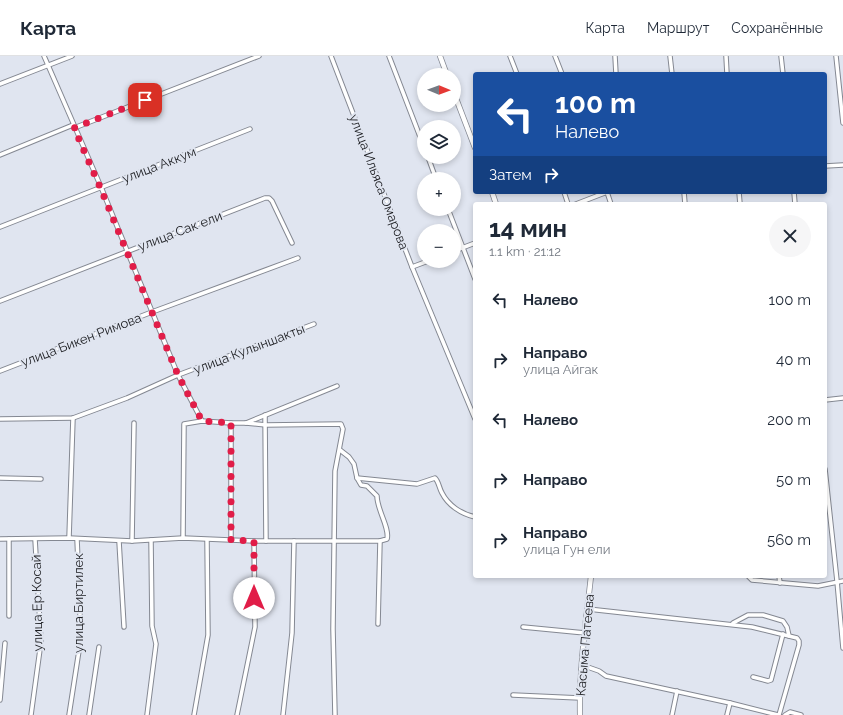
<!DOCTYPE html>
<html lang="ru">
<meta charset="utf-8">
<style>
:root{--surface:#fff;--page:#f6f6f7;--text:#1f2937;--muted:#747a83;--line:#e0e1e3}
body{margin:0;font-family:Raleway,sans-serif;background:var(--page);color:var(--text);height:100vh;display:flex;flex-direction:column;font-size:15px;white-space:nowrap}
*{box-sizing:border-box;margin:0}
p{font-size:13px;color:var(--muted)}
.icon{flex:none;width:22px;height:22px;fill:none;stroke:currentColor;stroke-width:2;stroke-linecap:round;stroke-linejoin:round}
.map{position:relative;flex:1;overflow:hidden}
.sheet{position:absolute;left:473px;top:146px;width:354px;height:376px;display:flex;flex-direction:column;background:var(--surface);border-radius:4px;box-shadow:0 2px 6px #0003}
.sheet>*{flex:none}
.guide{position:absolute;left:473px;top:16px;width:354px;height:122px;border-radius:4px;box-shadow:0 2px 6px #0003;background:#1a4fa0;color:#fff;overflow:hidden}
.needle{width:26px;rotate:91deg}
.buttons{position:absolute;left:417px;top:12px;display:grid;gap:8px}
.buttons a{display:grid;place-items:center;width:44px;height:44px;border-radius:50%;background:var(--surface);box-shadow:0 2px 6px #0003;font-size:20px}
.pin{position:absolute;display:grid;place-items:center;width:34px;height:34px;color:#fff;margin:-17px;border-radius:8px;box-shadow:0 2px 6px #0006}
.me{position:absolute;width:44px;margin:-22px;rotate:0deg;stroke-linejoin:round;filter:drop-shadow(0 0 3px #0008)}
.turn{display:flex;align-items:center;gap:14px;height:84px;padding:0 16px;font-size:18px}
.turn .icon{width:52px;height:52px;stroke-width:2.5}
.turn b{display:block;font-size:28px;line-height:34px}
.then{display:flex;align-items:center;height:38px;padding:0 16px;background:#0003;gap:8px;font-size:15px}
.round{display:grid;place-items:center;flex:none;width:42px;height:42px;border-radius:21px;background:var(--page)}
.head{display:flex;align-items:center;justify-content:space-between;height:68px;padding:0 16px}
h1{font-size:24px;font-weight:700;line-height:30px}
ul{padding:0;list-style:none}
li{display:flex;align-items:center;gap:12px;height:60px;padding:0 16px}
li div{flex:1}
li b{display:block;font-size:15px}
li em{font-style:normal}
header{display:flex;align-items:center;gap:24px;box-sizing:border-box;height:56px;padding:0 20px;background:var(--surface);border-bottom:1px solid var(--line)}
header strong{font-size:19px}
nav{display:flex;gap:22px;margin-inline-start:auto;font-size:14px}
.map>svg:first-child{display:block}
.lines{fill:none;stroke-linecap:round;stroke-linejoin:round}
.street-casing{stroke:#848892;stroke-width:5.5}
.secondary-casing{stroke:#848892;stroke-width:6}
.street{stroke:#fff;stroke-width:3.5}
.secondary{stroke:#fff;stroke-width:4.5}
.route{stroke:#e11d48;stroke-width:7;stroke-dasharray:0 12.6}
.labels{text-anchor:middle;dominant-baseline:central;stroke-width:4;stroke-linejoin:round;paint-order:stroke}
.street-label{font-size:13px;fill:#1b1c20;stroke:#e0e5f0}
</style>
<header>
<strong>Карта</strong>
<nav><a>Карта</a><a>Маршрут</a><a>Сохранённые</a></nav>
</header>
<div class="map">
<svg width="843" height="659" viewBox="0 0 843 659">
<rect width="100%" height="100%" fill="#e0e5f0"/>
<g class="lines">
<g class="street-casing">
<g id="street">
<path d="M44 0 101 131 178 319 202 365"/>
<path d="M331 0 412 211 475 363"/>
<path d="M389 0 424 91"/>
<path d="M510 0 517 18"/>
<path d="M555 0 562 18"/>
<path d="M615 0 616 18"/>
<path d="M670 0 672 18"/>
<path d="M726 0 727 18"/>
<path d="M781 0 783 18"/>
<path d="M836 0 843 67"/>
<path d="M0 28 72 0"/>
<path d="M74 72 259 0"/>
<path d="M0 99 73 69"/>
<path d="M428 101 436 123"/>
<path d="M825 110 843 109"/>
<path d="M564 136 568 148"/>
<path d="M684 136 685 148"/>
<path d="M739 136 740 148"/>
<path d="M794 136 795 148"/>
<path d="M576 148 607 136 611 148"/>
<path d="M448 153 475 223"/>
<path d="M0 171 250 73"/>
<path d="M454 195 475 187"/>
<path d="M412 211 428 205"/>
<path d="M0 245 265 142H269L272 145 292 187"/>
<path d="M0 315 152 256 298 202"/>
<path d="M825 344 843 342"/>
<path d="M265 359 266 485"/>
<path d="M0 363 73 362 127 342 178 319 314 268"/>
<path d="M246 367 266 369 341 368 343 373 335 415 333 573 335 659"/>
<path d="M825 413 837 525 843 592"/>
<path d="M0 422 41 423"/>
<path d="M357 422 417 428 435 422C439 426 439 432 442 437 448 449 461 458 475 461"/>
<path d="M69 482 73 362"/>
<path d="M183 482 184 368 202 365 231 367H246L337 330"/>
<path d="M0 483 69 482 132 485 183 482 254 485H380L387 483C390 472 377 454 377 440L367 430 361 429 357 422 354 408 349 401 340 394"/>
<path d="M9 483V560"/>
<path d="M231 484V367"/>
<path d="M119 485 124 571"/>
<path d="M132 485 134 367"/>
<path d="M748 520 752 524 818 530 843 525"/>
<path d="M779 520 780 527"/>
<path d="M588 553 752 571 797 582 799 585V589L779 659"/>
<path d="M733 567 748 559H763L783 565 787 571 789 580"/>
<path d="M378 568 380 485"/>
<path d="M523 571 585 577"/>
<path d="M582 609 599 615 606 620 730 647 778 659"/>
<path d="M753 621 768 625 771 624 783 578"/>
<path d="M513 639 580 642"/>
<path d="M0 644 5 587"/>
<path d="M31 659 41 586 35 483"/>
<path d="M69 659 80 588V552L77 483"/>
<path d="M89 659 99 591"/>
<path d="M147 659 156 588 152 570 151 484"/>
<path d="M194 659 208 579 207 484"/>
<path d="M237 659 255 571 254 485"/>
<path d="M283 659 292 577 294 485"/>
<path d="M672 659 677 635"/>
<path d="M727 659 730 647"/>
<path d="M785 659 790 656 801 659"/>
</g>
</g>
<g class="secondary-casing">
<g id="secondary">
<path d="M440 0 447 19"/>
<path d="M454 37 475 92"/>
<path d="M492 136 496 148"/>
<path d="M580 659C579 613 586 566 591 520"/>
</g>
</g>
<use href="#street" class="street"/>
<use href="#secondary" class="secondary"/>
</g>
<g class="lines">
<path class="route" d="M145 44 74 72 100 131 178 319 202 365 231 367V484L254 485V542"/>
</g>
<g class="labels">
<g class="street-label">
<text transform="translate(159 109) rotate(-21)">улица Аккум</text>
<text transform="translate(379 126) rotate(69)">улица Ильяса Омарова</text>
<text transform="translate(180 175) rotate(-21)">улица Сак ели</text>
<text transform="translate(81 284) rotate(-21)">улица Бикен Римова</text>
<text transform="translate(249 293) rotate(-21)">улица Кулыншакты</text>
<text transform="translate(37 547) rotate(-91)">улица Ер Косай</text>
<text transform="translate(78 547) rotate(-90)">улица Биртилек</text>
<text transform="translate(585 589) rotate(-85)">Касыма Патеева</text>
</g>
</g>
</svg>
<div class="buttons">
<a><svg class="needle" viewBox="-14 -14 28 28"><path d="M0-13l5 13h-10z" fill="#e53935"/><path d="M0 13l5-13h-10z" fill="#747a83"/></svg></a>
<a><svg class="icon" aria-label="layers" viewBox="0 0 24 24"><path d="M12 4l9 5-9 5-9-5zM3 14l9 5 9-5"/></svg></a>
<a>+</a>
<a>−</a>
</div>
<div class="pin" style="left:145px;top:44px;background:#d93025"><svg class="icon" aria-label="arrive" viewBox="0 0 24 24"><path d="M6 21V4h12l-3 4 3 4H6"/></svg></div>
<svg class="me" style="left:254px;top:542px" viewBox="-20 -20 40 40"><circle r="19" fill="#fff"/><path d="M0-13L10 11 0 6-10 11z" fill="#e11d48"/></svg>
<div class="guide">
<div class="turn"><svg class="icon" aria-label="left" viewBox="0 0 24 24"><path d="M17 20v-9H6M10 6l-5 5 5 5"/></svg><div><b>100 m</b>Налево</div></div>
<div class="then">Затем<svg class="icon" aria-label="right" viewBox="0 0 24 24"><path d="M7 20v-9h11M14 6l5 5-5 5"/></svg></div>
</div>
<section class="sheet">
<div class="head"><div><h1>14 мин</h1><p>1.1 km · 21:12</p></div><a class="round"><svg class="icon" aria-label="close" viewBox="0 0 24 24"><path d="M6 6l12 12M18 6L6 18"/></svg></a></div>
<ul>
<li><svg class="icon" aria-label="left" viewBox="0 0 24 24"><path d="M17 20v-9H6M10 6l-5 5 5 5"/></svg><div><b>Налево</b></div><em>100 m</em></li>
<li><svg class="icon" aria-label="right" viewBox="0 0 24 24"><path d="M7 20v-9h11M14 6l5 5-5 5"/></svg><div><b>Направо</b><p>улица Айгак</p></div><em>40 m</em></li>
<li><svg class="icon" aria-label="left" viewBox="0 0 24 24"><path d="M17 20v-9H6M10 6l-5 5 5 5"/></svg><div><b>Налево</b></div><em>200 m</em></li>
<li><svg class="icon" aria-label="right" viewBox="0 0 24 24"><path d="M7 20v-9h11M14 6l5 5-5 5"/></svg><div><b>Направо</b></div><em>50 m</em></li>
<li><svg class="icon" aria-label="right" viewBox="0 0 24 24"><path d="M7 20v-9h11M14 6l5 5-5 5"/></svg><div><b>Направо</b><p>улица Гун ели</p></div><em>560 m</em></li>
</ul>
</section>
</div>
